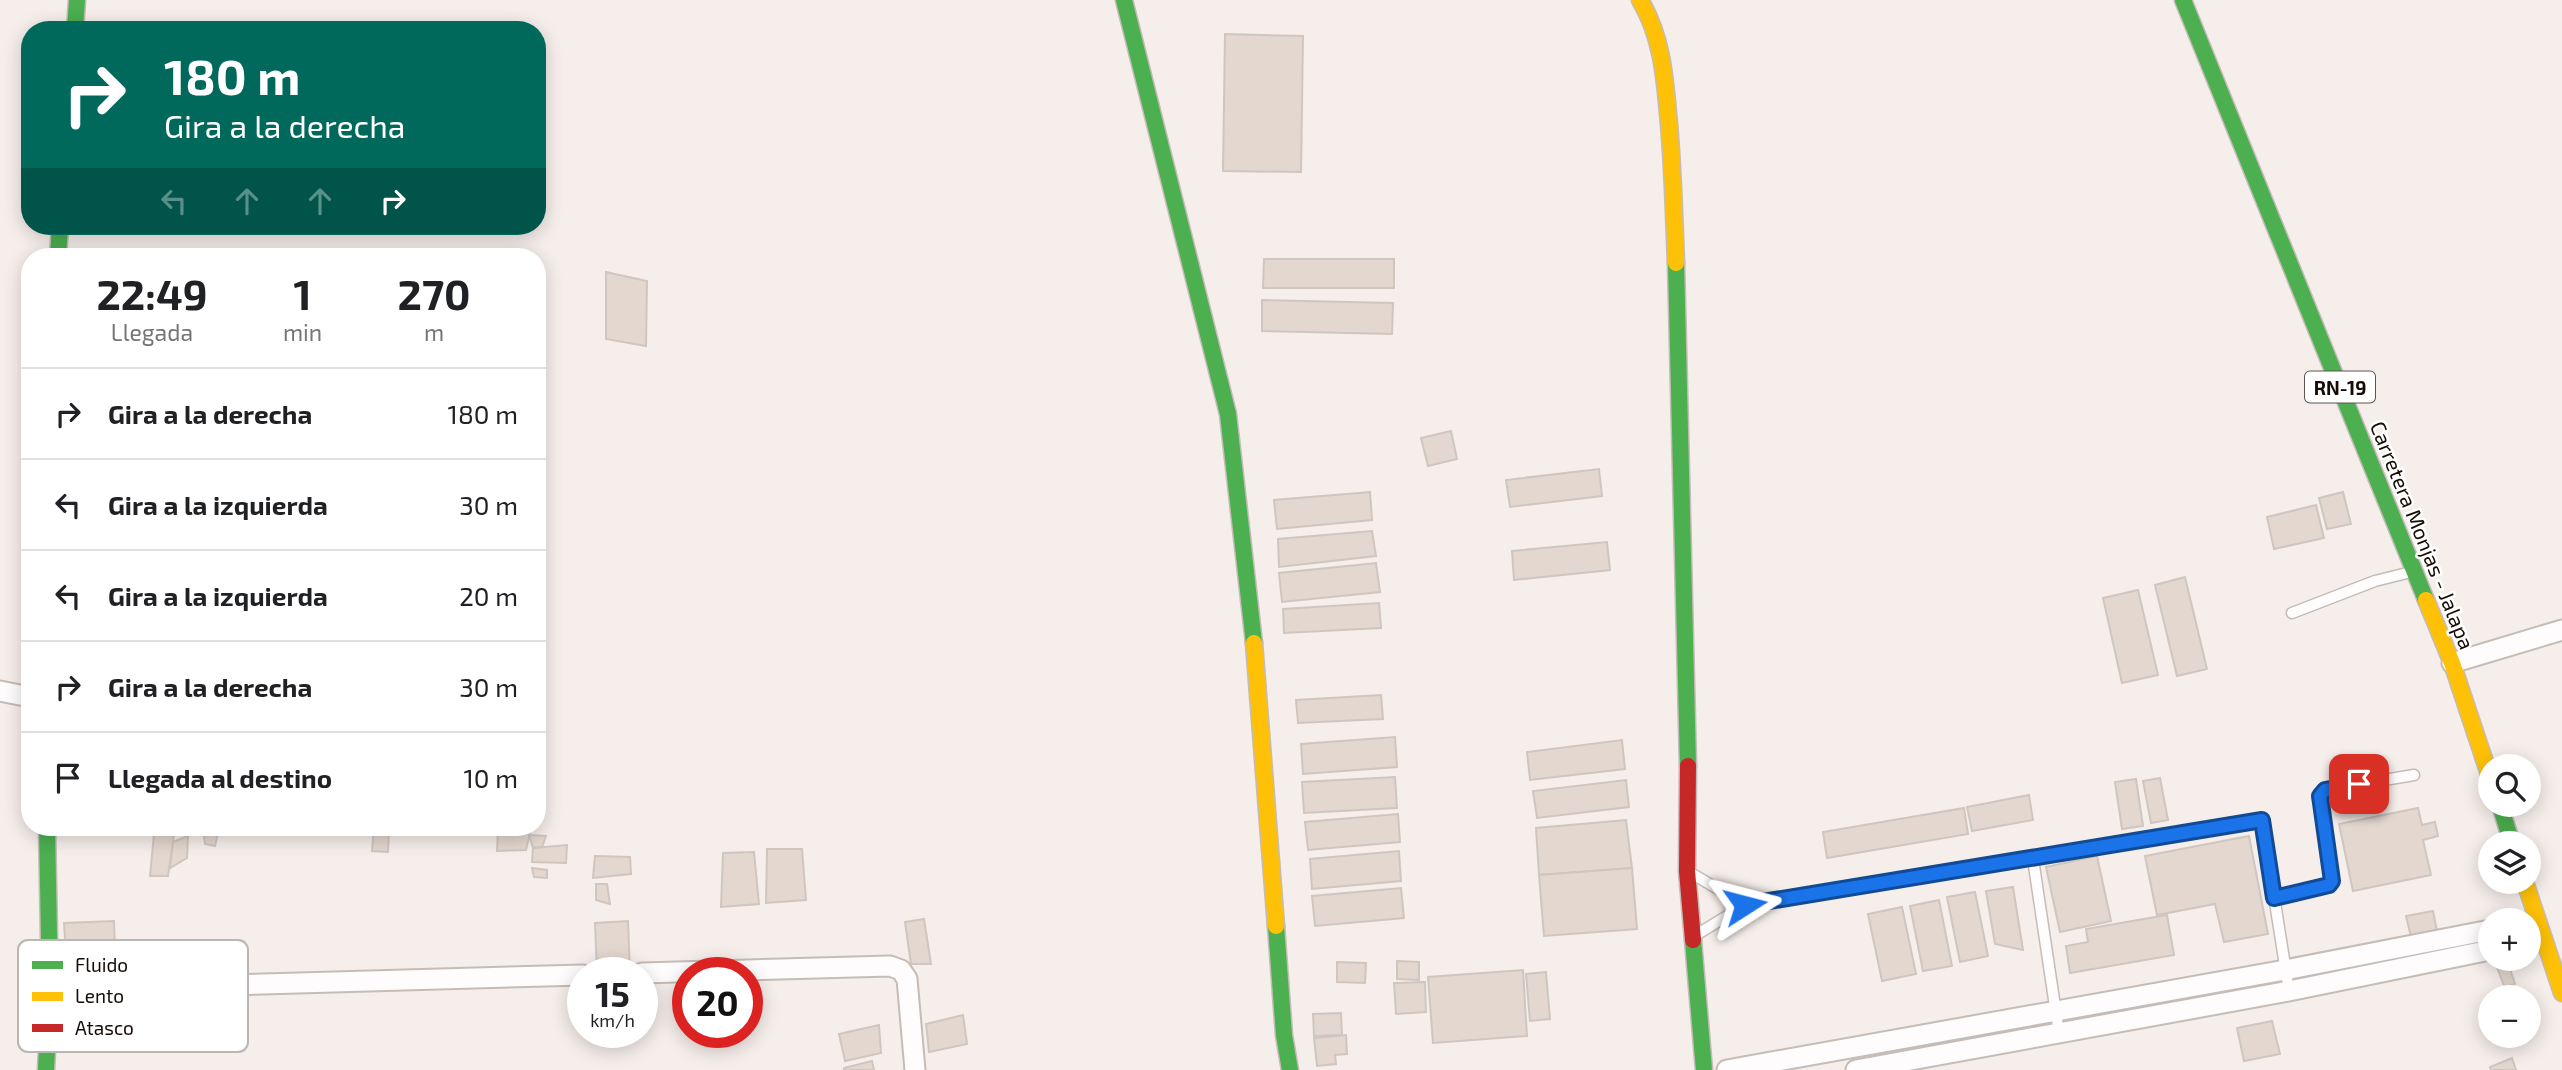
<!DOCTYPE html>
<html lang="es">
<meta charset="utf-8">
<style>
:root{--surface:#fff;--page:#f2f2f2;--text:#202124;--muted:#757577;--line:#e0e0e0}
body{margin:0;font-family:"Exo 2",sans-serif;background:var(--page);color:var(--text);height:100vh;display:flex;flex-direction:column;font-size:26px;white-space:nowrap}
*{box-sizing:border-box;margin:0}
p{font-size:23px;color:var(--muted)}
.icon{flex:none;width:38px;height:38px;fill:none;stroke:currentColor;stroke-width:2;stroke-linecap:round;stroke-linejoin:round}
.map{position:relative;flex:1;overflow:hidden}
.drawer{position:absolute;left:21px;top:248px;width:525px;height:588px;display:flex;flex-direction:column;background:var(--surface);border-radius:28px;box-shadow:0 4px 18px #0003}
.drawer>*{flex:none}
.hud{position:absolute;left:21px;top:21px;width:525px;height:214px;border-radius:28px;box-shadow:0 4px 18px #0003;background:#00695c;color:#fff;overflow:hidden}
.fabs{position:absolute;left:2478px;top:754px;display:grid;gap:14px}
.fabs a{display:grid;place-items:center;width:63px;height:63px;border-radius:50%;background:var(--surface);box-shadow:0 4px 18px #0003;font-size:35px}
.speed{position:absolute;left:567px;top:957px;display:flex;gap:14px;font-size:35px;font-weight:700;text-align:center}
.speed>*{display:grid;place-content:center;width:91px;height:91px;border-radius:50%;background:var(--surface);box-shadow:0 4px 18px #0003;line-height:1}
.speed small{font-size:18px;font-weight:400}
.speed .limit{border:10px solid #d22;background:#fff;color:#111}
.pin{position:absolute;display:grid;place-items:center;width:60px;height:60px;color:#fff;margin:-30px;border-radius:14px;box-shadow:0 4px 10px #0006}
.me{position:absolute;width:77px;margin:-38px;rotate:81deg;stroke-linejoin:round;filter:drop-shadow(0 0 5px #0008)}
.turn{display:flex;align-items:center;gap:24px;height:147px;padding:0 28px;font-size:32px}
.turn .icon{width:91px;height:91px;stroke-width:2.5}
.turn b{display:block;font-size:49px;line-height:60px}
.lanes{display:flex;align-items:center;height:66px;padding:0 28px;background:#0003;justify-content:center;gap:35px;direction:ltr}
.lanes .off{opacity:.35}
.eta{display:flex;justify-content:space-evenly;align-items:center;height:119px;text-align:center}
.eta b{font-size:42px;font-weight:700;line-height:49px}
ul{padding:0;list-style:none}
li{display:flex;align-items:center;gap:21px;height:91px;padding:0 28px;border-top:2px solid var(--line)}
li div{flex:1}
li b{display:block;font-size:26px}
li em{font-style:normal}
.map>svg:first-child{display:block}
.building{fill:#e3d7cf;stroke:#cfc6c0;stroke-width:2}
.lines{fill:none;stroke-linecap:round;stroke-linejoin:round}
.lane-casing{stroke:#c5bcb7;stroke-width:13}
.street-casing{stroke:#c5bcb7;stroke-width:23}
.fast-casing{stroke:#c5bcb7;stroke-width:19}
.slow-casing{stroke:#c5bcb7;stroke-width:19}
.jam-casing{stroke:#c5bcb7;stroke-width:19}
.lane{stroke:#fefcfc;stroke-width:10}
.street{stroke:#fefcfc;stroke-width:19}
.fast{stroke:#4caf50;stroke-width:16}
.slow{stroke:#ffc107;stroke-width:16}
.jam{stroke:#c62828;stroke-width:16}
.route-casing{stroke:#114b97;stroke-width:18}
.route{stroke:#1a73e8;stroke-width:12}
.labels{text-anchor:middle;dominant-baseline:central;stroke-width:5;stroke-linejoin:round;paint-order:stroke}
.shield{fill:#fff;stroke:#5c5450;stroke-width:2}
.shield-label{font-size:19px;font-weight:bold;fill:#160b05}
.street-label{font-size:21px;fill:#160b05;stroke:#fff}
.key{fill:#fff;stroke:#b9b6b4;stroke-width:2}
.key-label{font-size:19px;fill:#160b05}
</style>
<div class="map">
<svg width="2562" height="1070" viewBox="0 0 2562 1070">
<rect width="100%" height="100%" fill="#f6eeea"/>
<g class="building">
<path d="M1225 34 1303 36 1301 172 1223 171Z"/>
<path d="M1264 259H1394V288H1263Z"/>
<path d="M606 272 647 281 646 346 606 339Z"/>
<path d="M1262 300 1393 303 1392 334 1262 331Z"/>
<path d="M1451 431 1457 459 1428 466 1421 438Z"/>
<path d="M1599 469 1602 496 1510 507 1506 480Z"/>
<path d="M1370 492 1372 520 1277 529 1274 500Z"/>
<path d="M2343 492 2351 524 2327 529 2319 498Z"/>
<path d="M2316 505 2324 538 2274 549 2267 517Z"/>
<path d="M1372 531 1376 556 1279 567 1278 539Z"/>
<path d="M1607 542 1610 570 1514 580 1512 551Z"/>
<path d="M1376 563 1380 592 1282 602 1279 573Z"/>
<path d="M2185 577 2207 669 2177 676 2155 585Z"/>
<path d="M2138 590 2158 675 2122 683 2103 598Z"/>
<path d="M1379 603 1381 628 1284 633 1283 609Z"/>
<path d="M1381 695 1383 719 1298 723 1296 700Z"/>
<path d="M1395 737 1397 767 1303 774 1301 744Z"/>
<path d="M1622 740 1625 769 1530 780 1527 752Z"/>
<path d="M1395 777 1397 808 1304 813 1302 782Z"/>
<path d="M2160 778 2168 820 2151 823 2143 781Z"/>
<path d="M2136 779 2143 826 2122 829 2115 782Z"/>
<path d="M1626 780 1629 807 1537 818 1533 791Z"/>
<path d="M2029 795 2033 820 1972 831 1967 807Z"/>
<path d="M1964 808 1968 834 1827 858 1823 832Z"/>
<path d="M2418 808 2422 825 2435 822 2438 836 2423 840 2431 875 2353 891 2339 824Z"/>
<path d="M1398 814 1400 842 1308 850 1305 822Z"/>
<path d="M1626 820 1632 868 1539 875 1536 828Z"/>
<path d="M374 828H389L388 852 372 851Z"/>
<path d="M498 828H531L526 850 497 851Z"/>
<path d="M203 829 218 833 215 846 205 844Z"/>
<path d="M154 834H174L168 876H150Z"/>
<path d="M529 835 546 836 542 847 533 848Z"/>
<path d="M188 836 187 858 170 868 173 842Z"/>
<path d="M2249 836 2268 934 2224 942 2215 904 2157 915 2145 856Z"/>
<path d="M567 845 566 863 532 862 533 848Z"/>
<path d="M767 849H802L806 900 766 903Z"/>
<path d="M1399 851 1401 881 1312 889 1310 859Z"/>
<path d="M754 852 759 904 721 907 723 853Z"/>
<path d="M595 856 630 857 631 874 593 878Z"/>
<path d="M2097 856 2111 921 2060 932 2046 867Z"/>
<path d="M532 868 547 870V878L534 877Z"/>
<path d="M1632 868 1637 929 1544 936 1539 875Z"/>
<path d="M596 884H607L610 904 596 900Z"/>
<path d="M2013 887 2023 950 1995 944 1986 891Z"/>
<path d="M1401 888 1404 918 1315 926 1312 896Z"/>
<path d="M1975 892 1988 956 1960 962 1947 897Z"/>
<path d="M1939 900 1952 966 1923 971 1910 906Z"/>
<path d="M1902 907 1916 974 1882 981 1868 914Z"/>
<path d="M2433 911 2437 931 2411 937 2406 916Z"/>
<path d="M2167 915 2174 955 2070 973 2066 946 2088 942 2086 929Z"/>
<path d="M924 919 931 964H911L905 922Z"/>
<path d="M114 921 115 947 99 950 97 964 67 967 64 923Z"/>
<path d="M628 921 630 973H597L595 923Z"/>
<path d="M2507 960 2515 984 2505 988 2496 965Z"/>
<path d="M1397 961 1419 962V980L1397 979Z"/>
<path d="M1337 962 1366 963 1365 983 1337 982Z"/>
<path d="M1523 970 1527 1036 1433 1043 1428 977Z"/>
<path d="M1546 972 1550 1019 1530 1021 1526 974Z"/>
<path d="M1425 982 1426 1012 1396 1014 1394 983Z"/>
<path d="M1341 1013 1342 1035 1314 1036 1313 1014Z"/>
<path d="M963 1015 967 1044 929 1052 926 1024Z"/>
<path d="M2272 1021 2280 1054 2244 1061 2237 1028Z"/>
<path d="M879 1025 881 1053 845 1061 839 1034Z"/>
<path d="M1346 1035 1347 1054 1335 1055 1336 1064 1317 1066 1314 1038Z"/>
<path d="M2512 1058 2516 1070H2491L2490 1067Z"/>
<path d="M872 1061 874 1070H844V1068Z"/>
</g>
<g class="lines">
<g class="lane-casing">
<g id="lane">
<path d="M2292 613 2375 581 2411 572"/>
<path d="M2033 859 2059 1033"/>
<path d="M1691 873 1745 905"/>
<path d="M2274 898 2329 885 2332 881 2321 796 2324 790 2414 775"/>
<path d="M1696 935 1745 905 2262 820 2289 991"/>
</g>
</g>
<g class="street-casing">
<g id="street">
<path d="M2452 663 2562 630"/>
<path d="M0 691 30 697"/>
<path d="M642 973 890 966 901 970 907 979 915 1070"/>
<path d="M50 990 583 975"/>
<path d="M1727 1070 2285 970 2490 930"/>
<path d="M1856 1070 2289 991 2490 950"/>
</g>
</g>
<g class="fast-casing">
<g id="fast">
<path d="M1124 0 1228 414 1254 643"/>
<path d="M2183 0 2426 600"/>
<path d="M75 30 77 0"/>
<path d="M58 257 60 226"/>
<path d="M1676 263 1688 766"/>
<path d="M2500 805 2512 844"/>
<path d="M1276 926 1284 1035 1290 1070"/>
<path d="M1693 940 1704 1070"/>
<path d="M46 1070 50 990 47 828"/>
</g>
</g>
<g class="slow-casing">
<g id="slow">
<path d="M1640 0C1663 38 1665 81 1669 124 1673 170 1674 216 1676 263"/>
<path d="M2426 600 2452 663 2490 777"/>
<path d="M1254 643 1276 926"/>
<path d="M2525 882 2562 993"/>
</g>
</g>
<g class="jam-casing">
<path id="jam" d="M1688 766 1687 871 1693 940"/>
</g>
<use href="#lane" class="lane"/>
<use href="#street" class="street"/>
<use href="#fast" class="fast"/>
<use href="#slow" class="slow"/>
<use href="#jam" class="jam"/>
</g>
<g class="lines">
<g class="route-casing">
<path id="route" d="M1745 905 2262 820 2274 898 2329 885 2332 881 2320 796 2325 790 2359 784"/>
</g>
<use href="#route" class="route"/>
</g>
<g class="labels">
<rect class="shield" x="2305" y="371.5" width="70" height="31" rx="5"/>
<g class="shield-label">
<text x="2340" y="387">RN-19</text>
</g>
<g class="street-label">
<text transform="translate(2423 535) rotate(68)">Carretera Monjas - Jalapa</text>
</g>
</g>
<rect x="18" y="940" width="230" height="112" rx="10" class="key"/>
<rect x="32" y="961" width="31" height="8" fill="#4caf50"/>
<rect x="32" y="992" width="31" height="9" fill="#ffc107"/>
<rect x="32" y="1024" width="31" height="8" fill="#c62828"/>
<g class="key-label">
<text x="75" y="972">Fluido</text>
<text x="75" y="1003">Lento</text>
<text x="75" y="1035">Atasco</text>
</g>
</svg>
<div class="fabs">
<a><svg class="icon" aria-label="search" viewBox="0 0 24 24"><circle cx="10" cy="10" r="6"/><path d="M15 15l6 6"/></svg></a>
<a><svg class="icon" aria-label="layers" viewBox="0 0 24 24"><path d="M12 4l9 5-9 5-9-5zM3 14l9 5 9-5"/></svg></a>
<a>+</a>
<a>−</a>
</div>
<div class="speed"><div>15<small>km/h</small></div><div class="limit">20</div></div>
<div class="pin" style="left:2359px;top:784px;background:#d93025"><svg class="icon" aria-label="arrive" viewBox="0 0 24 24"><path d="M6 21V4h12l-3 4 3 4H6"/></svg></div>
<svg class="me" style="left:1745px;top:905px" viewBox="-20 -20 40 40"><path d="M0-17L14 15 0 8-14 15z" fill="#1a73e8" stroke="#fff" stroke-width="4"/></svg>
<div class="hud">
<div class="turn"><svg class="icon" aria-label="right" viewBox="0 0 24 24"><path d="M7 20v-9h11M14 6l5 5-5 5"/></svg><div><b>180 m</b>Gira a la derecha</div></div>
<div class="lanes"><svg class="icon off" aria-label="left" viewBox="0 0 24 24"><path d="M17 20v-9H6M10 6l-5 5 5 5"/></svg><svg class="icon off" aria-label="ahead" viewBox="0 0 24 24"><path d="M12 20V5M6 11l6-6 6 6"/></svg><svg class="icon off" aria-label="ahead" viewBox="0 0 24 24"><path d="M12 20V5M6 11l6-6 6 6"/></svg><svg class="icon" aria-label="right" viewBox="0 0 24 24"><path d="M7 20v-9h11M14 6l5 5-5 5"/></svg></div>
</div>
<section class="drawer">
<div class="eta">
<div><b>22:49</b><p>Llegada</p></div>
<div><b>1</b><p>min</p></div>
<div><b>270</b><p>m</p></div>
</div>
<ul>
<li><svg class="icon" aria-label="right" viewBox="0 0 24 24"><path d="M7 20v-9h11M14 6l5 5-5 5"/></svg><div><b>Gira a la derecha</b></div><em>180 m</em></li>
<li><svg class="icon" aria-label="left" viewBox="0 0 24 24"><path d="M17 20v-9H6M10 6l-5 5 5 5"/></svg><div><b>Gira a la izquierda</b></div><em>30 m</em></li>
<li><svg class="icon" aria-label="left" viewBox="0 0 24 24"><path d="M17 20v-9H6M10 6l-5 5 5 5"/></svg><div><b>Gira a la izquierda</b></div><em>20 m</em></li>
<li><svg class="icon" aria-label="right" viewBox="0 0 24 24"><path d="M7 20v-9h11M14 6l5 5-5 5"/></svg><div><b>Gira a la derecha</b></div><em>30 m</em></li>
<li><svg class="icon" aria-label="arrive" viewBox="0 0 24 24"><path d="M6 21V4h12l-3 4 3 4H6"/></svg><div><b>Llegada al destino</b></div><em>10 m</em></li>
</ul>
</section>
</div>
